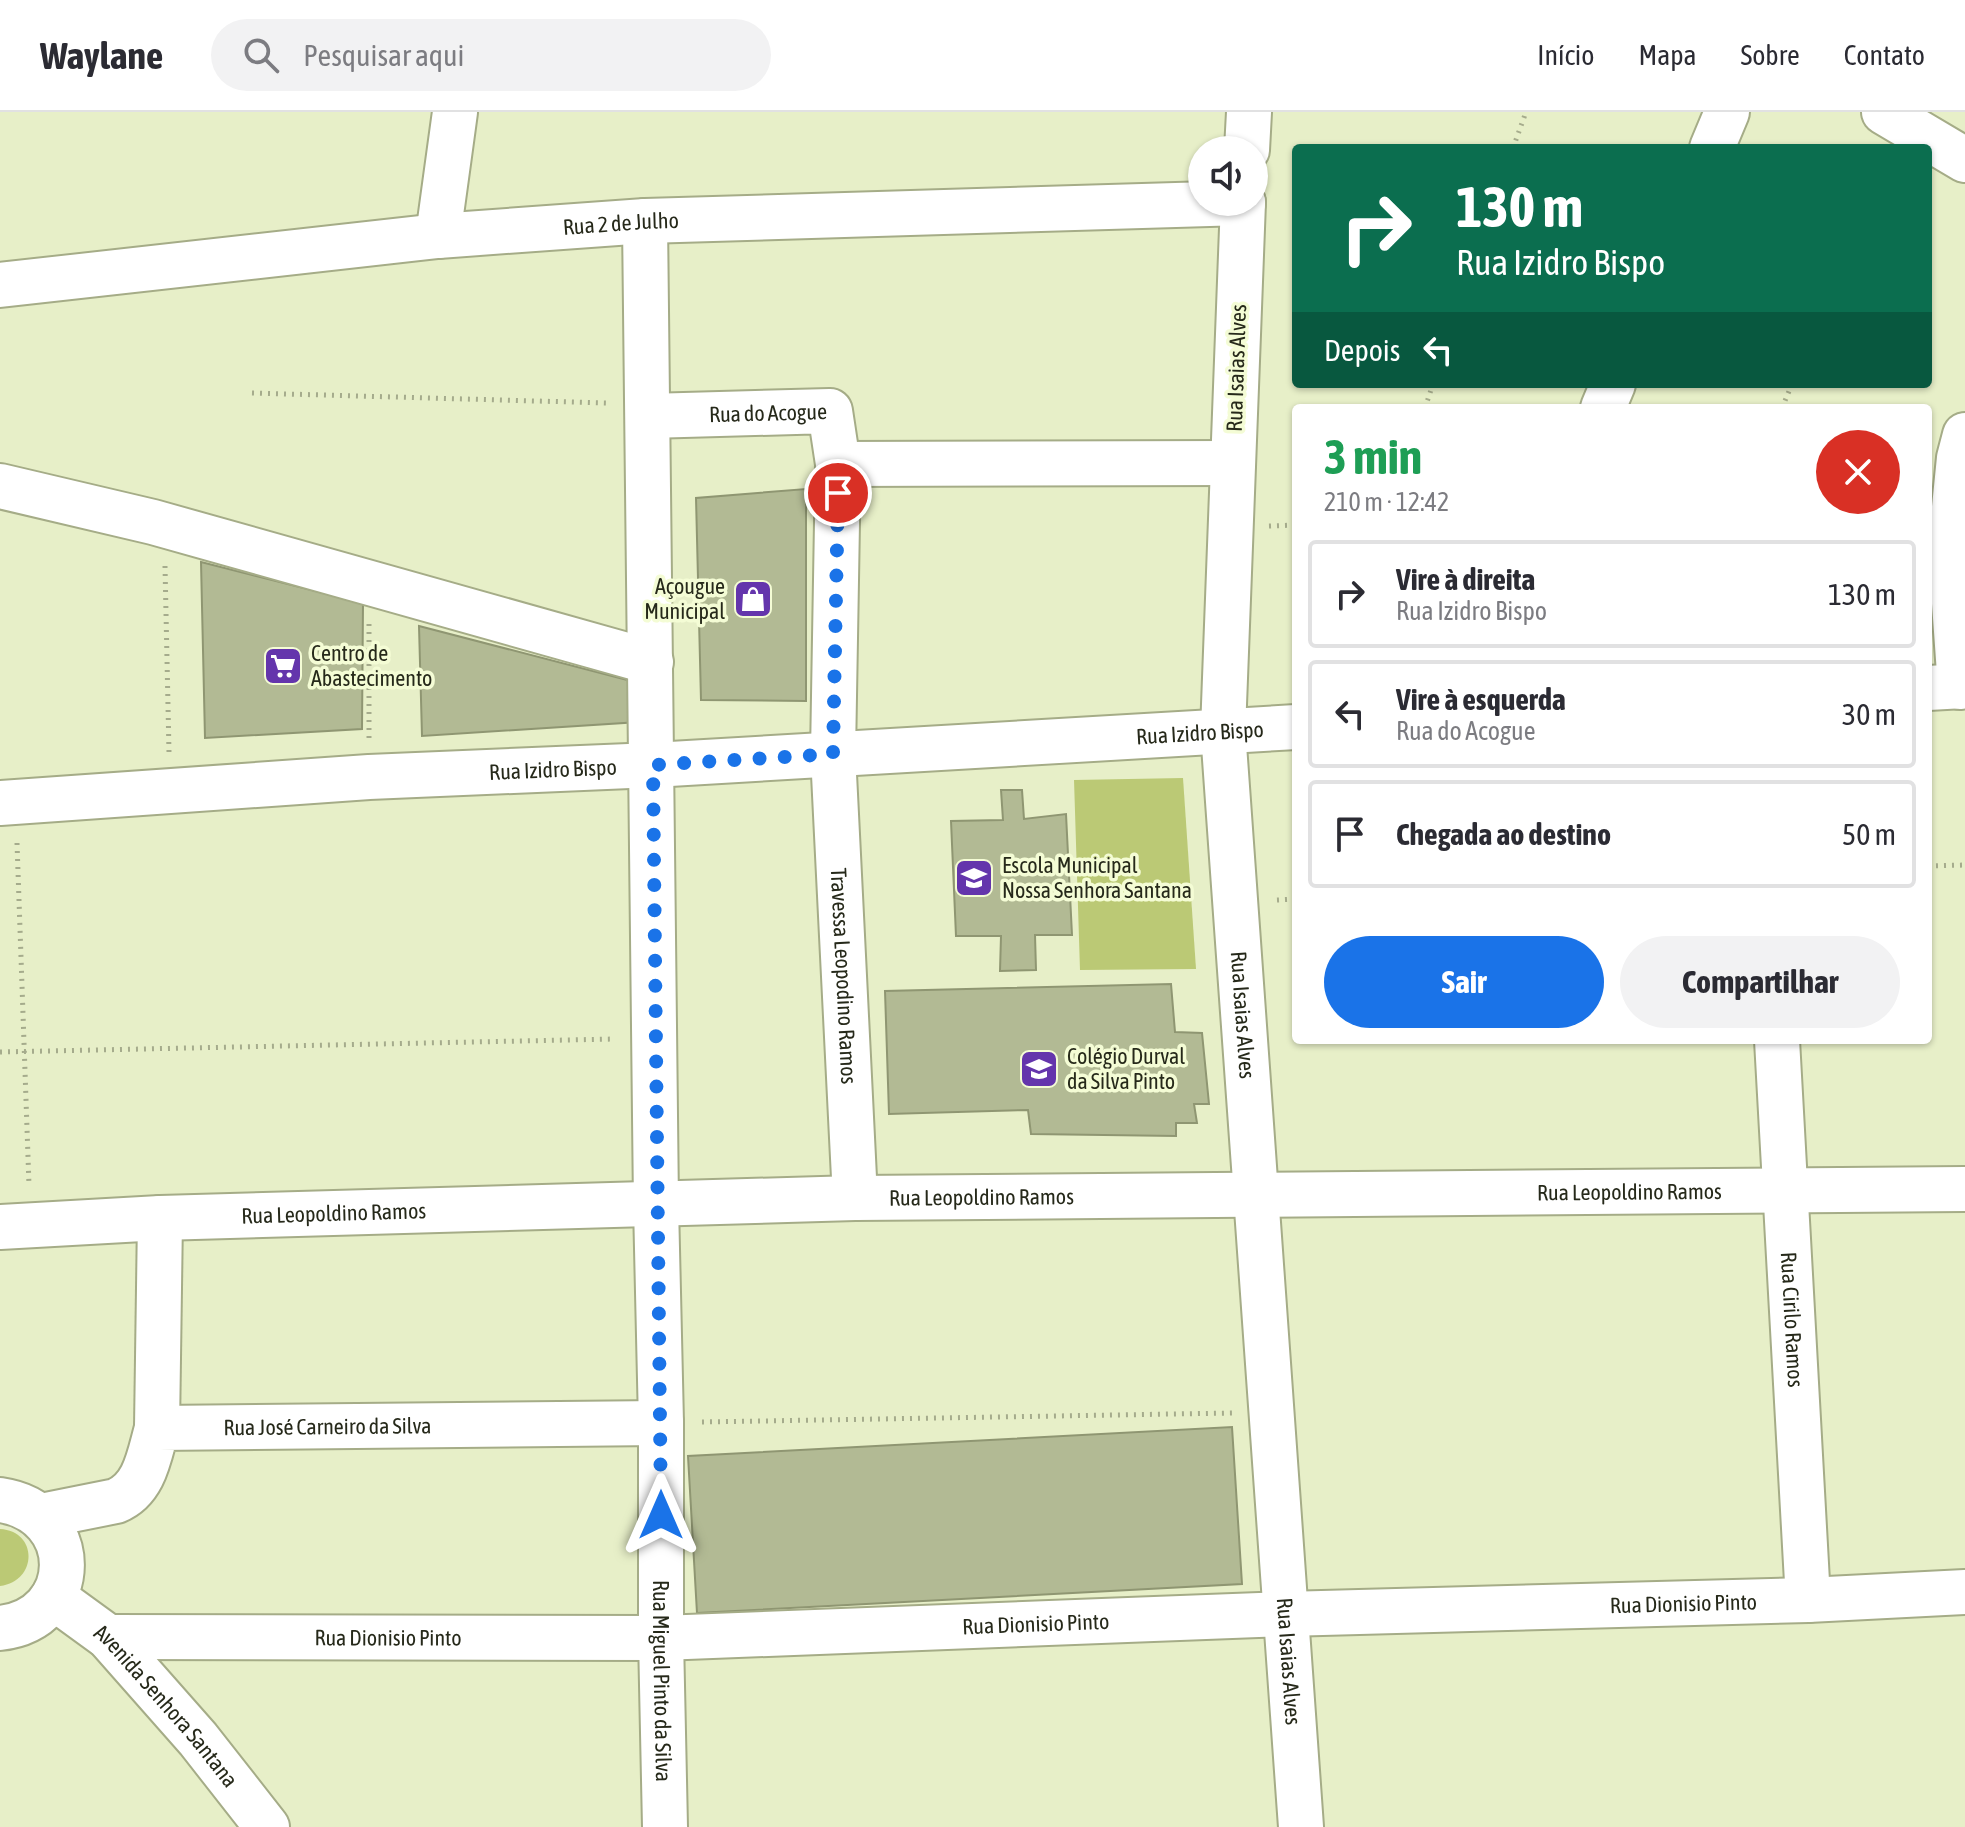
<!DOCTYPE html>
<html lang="pt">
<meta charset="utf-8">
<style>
:root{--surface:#fff;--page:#f2f2f3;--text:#2b2b33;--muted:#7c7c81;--line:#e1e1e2;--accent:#1a73e8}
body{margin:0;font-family:"Asap Condensed",sans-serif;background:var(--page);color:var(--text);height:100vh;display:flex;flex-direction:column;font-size:30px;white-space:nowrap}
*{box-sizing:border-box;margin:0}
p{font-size:26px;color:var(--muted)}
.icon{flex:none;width:44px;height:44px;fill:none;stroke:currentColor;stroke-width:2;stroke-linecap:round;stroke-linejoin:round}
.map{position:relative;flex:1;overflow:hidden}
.sheet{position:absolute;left:1292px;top:292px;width:640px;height:640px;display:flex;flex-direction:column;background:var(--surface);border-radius:8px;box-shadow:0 2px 6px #0004}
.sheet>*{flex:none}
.top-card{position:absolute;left:1292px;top:32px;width:640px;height:244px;border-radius:8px;box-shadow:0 2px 6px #0004;background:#0b6e4f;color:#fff;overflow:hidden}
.tools{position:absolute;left:1188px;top:24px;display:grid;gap:16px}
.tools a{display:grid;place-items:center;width:80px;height:80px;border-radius:50%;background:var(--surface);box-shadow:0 2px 6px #0004;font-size:40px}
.pin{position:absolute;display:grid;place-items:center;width:68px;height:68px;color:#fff;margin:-34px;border:4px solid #fff;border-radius:50%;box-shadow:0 2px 8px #0007}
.me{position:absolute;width:88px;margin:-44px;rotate:0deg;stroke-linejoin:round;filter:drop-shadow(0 0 6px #0008)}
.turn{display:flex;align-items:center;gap:28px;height:168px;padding:0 32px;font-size:36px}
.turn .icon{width:104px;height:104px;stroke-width:2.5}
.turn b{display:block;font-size:56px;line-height:68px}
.then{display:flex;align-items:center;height:76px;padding:0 32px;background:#0003;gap:16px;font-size:30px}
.round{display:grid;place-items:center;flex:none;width:84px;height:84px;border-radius:42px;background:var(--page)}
.summary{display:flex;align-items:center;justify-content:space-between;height:136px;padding:0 32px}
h1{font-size:48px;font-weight:700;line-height:60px;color:#1e9e55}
.button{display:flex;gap:16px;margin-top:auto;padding:16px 32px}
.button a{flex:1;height:92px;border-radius:48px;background:var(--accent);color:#fff;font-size:32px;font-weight:700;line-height:92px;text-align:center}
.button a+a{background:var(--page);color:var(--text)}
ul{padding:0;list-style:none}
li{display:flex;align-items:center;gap:24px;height:108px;margin:0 16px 12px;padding:0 16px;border:4px solid var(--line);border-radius:8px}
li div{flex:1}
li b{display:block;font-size:30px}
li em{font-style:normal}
header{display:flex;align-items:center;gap:48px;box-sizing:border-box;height:112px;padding:0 40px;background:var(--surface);border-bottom:2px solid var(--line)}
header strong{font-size:38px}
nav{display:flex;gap:44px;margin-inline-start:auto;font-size:28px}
.search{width:560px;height:72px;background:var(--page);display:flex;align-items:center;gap:20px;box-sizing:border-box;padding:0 28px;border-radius:44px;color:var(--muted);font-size:30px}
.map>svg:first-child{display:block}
.green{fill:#bbc975}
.building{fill:#b2ba94;stroke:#8f9672;stroke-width:2}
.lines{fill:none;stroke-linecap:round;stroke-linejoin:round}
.minor-casing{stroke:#a5ac87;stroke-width:48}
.tertiary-casing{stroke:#a5ac87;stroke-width:48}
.path{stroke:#a5ab8c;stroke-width:5;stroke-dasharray:2 6;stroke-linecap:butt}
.minor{stroke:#fff;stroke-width:44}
.tertiary{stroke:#fff;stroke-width:44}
.route{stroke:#1a73e8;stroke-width:14;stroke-dasharray:0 25.2}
.labels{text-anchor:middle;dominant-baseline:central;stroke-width:7;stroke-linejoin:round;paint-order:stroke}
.street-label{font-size:22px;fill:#26291a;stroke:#f4fcd5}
.poi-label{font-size:22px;fill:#26291a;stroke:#f4fcd5;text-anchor:start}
</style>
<header>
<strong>Waylane</strong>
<div class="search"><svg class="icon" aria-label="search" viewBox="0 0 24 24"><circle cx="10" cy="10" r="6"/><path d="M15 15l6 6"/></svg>Pesquisar aqui</div>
<nav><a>Início</a><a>Mapa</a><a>Sobre</a><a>Contato</a></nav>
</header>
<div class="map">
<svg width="1965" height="1715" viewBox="0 0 1965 1715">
<rect width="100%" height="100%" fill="#e7efc8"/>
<g class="green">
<path d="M1183 666 1196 857 1080 858 1074 668Z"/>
<path d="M0 1417C38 1419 38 1469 0 1474Z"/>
</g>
<g class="building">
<path d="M806 377V589L701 588 696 386Z"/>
<path d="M201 450 363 491 362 617 205 626Z"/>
<path d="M419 514 635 570 639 610 422 624Z"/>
<path d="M1001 678H1022L1024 707 1066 702 1072 823H1035L1036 858 1000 859 1001 824H956L951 709 1003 708Z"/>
<path d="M1171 872 1175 920 1202 921 1209 992H1194L1197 1011H1176V1024L1031 1022 1028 998 889 1002 885 879Z"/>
<path d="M1232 1315 1242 1472 697 1501 688 1344Z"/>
</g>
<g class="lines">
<g class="minor-casing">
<g id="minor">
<path d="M1884 0 1965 48"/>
<path d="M1712 36 1727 0"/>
<path id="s1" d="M645 109 656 1093 661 1311V1526L665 1715"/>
<path d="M438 124 455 0"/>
<path id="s2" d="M0 173 438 124 645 109 1243 91"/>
<path d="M1603 296 1613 272"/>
<path id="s3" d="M648 304 830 299 838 352 833 642 855 1086"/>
<path d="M838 352 1233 351"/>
<path d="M0 374 153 410 651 550"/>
<path d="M1960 575 1950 435 1959 346 1965 323"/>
<path id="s4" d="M1777 928 1808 1488"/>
<path id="s5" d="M0 1115 160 1106 855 1086 1965 1077"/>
<path d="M157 1316 160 1106"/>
<path id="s6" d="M41 1404 116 1389C145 1377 149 1344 157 1316L661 1311"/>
<path id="s7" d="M108 1525 661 1526 1285 1502 1808 1488 1965 1480"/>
</g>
</g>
<g class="tertiary-casing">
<g id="tertiary">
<path d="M1247 38 1249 0"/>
<path id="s8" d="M1243 90 1223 619 1301 1715"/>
<path d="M1928 576 1965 574"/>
<path id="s9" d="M0 691 369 665 653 653 1296 615"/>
<path d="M0 1388C83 1400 82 1507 0 1516"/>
<path id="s10" d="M53 1485 108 1525 198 1627 267 1715"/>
</g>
</g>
<g class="path">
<path d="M1513 36 1526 0"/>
<path d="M252 281 607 291"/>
<path d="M1425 296 1433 272"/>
<path d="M1782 296 1792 272"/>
<path d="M1269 414 1296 413"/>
<path d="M165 454 169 640"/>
<path d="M369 626V512"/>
<path d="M17 731 29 1073"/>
<path d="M1928 754 1965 753"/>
<path d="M1277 788 1296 787"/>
<path d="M0 940 615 927"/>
<path d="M702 1310 1232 1301"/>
</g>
<use href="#minor" class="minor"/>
<use href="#tertiary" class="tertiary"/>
</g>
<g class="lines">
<path class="route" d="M661 1403 653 653 833 642 838 381"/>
</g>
<defs>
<g id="shop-square" transform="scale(2)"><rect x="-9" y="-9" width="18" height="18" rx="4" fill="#6435ac" stroke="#f4fcd5"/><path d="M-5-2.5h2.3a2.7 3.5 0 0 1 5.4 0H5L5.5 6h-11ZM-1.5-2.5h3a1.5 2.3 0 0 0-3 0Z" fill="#fff"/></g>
<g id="supermarket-square" transform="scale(2)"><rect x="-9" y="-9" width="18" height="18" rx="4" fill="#6435ac" stroke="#f4fcd5"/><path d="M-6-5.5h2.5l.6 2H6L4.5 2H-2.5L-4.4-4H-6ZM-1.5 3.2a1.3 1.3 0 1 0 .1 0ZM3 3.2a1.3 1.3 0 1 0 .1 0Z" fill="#fff"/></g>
<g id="school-square" transform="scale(2)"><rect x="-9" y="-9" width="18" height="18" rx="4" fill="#6435ac" stroke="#f4fcd5"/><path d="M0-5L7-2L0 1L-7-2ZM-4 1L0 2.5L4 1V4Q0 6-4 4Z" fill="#fff"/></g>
</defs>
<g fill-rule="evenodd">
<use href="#shop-square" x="753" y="487"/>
<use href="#supermarket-square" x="283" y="554"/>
<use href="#school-square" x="974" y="766"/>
<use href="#school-square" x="1039" y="957"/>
</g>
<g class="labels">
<g class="street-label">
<text stroke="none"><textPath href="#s2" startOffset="624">Rua 2 de Julho</textPath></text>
<text transform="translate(1236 256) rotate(-88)">Rua Isaias Alves</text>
<text stroke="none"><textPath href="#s3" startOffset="120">Rua do Acogue</textPath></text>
<text stroke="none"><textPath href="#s9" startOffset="1202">Rua Izidro Bispo</textPath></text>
<text stroke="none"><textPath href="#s9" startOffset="554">Rua Izidro Bispo</textPath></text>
<text stroke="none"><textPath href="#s3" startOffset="748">Travessa Leopodino Ramos</textPath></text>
<text stroke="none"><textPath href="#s8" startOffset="814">Rua Isaias Alves</textPath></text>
<text stroke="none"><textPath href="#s5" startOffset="1630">Rua Leopoldino Ramos</textPath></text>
<text stroke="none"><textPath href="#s5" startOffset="982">Rua Leopoldino Ramos</textPath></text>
<text stroke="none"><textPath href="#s5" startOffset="334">Rua Leopoldino Ramos</textPath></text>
<text stroke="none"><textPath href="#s4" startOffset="280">Rua Cirilo Ramos</textPath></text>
<text stroke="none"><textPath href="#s6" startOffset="334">Rua José Carneiro da Silva</textPath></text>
<text stroke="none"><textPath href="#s7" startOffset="1576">Rua Dionisio Pinto</textPath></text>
<text stroke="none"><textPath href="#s7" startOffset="928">Rua Dionisio Pinto</textPath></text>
<text stroke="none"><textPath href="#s7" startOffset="280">Rua Dionisio Pinto</textPath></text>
<text stroke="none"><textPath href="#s8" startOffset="1462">Rua Isaias Alves</textPath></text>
<text stroke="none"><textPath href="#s1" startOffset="1460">Rua Miguel Pinto da Silva</textPath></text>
<text stroke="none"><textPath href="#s10" startOffset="158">Avenida Senhora Santana</textPath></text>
</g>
<g class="poi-label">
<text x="725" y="474" text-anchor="end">Açougue<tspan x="725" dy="25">Municipal</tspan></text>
<text x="311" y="541">Centro de<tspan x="311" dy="25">Abastecimento</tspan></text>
<text x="1002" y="753">Escola Municipal<tspan x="1002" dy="25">Nossa Senhora Santana</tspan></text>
<text x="1067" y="944">Colégio Durval<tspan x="1067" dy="25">da Silva Pinto</tspan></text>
</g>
</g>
</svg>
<div class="tools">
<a><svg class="icon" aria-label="sound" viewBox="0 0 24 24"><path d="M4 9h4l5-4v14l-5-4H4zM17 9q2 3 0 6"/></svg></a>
</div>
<div class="pin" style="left:838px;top:381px;background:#d93025"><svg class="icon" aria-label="arrive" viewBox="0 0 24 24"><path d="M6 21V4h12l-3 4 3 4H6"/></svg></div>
<svg class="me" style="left:661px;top:1403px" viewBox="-20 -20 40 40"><path d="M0-17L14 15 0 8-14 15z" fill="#1a73e8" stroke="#fff" stroke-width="4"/></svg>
<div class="top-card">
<div class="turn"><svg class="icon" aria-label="right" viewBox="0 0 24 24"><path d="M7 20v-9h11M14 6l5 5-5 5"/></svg><div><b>130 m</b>Rua Izidro Bispo</div></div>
<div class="then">Depois<svg class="icon" aria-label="left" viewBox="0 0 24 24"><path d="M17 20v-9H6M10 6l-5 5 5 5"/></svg></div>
</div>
<section class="sheet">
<div class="summary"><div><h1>3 min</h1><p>210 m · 12:42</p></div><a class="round" style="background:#d93025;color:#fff"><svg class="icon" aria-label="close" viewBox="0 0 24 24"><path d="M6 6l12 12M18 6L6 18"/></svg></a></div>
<ul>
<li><svg class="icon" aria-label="right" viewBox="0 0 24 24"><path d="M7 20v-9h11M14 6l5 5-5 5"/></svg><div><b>Vire à direita</b><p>Rua Izidro Bispo</p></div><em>130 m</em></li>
<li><svg class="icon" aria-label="left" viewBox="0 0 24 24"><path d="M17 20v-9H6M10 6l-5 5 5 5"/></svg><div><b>Vire à esquerda</b><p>Rua do Acogue</p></div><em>30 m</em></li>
<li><svg class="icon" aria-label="arrive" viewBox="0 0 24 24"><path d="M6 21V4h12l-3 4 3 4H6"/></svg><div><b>Chegada ao destino</b></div><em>50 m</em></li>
</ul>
<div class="button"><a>Sair</a><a>Compartilhar</a></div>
</section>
</div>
